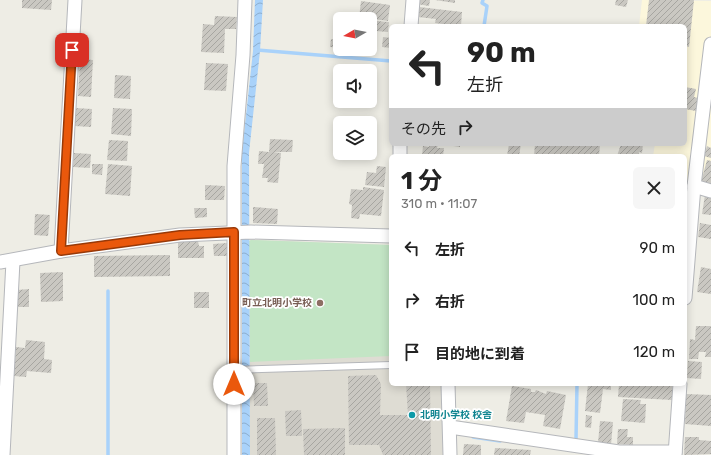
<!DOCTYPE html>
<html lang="ja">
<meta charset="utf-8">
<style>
:root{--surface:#fff;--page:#f6f6f6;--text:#222;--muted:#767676}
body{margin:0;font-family:Rubik,"Noto Sans JP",sans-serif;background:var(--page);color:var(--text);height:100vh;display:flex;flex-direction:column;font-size:15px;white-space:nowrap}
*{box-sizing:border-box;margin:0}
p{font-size:13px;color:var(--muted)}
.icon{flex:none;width:22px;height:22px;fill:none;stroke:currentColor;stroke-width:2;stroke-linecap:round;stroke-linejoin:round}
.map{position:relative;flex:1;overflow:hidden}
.drawer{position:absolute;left:389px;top:154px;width:298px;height:232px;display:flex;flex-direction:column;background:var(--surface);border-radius:6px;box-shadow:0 2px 10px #0003}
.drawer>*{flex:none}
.hud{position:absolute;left:389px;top:24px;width:298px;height:122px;border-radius:6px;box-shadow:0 2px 10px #0003;background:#fff;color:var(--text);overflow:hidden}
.needle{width:26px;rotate:261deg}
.tools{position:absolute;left:333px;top:12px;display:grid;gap:8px}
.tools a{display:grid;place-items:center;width:44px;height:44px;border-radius:6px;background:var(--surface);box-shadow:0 2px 10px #0003;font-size:20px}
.pin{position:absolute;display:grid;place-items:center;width:34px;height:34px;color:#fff;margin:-17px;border-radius:8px;box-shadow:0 2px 6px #0006}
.me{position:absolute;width:44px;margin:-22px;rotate:0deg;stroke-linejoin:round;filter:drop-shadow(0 0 3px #0008)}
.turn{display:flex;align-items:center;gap:14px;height:84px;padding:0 12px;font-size:18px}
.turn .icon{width:52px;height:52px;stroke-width:2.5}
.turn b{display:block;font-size:28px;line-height:34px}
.then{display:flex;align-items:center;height:38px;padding:0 12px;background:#0003;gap:8px;font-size:15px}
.round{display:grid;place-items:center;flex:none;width:42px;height:42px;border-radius:6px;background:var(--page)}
.summary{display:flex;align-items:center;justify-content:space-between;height:68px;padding:0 12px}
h1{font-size:24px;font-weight:700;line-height:30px}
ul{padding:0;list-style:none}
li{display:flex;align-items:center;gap:12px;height:52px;padding:0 12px}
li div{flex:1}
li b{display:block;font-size:15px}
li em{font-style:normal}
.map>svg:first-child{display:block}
.commercial{fill:#fcf7dc}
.education{fill:#dedcd3}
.green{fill:#c3e5c5}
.water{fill:url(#water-waves)}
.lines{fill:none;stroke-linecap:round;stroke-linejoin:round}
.stream{stroke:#a9d2fa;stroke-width:3.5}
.building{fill:url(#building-hatch)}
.lane-casing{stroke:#b5b7bb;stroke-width:8}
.street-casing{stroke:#b5b7bb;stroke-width:15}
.lane{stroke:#fff;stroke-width:6}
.street{stroke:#fff;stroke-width:13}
.route-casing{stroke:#983908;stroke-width:10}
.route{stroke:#ea580c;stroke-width:7}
.education-dot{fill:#8d6e63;stroke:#fff;stroke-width:1.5}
.culture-dot{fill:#0f9aa8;stroke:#fff;stroke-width:1.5}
.labels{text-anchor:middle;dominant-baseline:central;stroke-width:3.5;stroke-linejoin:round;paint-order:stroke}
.education-label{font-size:10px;font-weight:bold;fill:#785e54;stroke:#fff;text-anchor:end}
.culture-label{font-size:10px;font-weight:bold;fill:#0d838f;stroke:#fff;text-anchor:start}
</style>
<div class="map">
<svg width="711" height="455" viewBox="0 0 711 455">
<defs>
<pattern id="water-waves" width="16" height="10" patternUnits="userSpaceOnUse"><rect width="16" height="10" fill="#a9d2fa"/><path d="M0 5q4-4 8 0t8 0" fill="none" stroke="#8daece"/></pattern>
<pattern id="building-hatch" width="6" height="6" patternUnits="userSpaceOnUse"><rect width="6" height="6" fill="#cac8c2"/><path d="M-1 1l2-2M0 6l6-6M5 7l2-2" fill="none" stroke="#a7a6a1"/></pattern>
</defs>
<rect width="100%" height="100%" fill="#eeede5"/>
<path class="commercial" d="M642 0 711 1V194L689 188 687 200H685V156H653L655 144H685V26H639Z"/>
<path class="education" d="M251 240 391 245V384H441L443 455H250L249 241Z"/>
<path class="green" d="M251 240 391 245V356L250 362 249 241Z"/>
<path class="water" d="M255 0H263L260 51 249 153 250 455H242V152L253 51Z"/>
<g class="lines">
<g class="stream">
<path d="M483 0 482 3 487 6 484 26"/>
<path d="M257 50 391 61"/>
<path d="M108 291V455"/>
<path d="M473 437 500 441"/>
<path d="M576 439 577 384"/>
</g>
</g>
<g class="building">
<path d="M22 0H52L51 10 22 8Z"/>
<path d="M418 0H430L429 6 417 4Z"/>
<path d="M435 0H455V3Z"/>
<path d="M616 0H628L626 7 615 5Z"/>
<path d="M649 0H694L689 47 685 46V26H646Z"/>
<path d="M361 1 390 5 388 21 366 18 346 19V16L359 18Z"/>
<path d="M419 7 462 12 461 26 435 23 436 19 418 17Z"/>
<path d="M215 16 237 17 236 29H225L224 53 201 52 203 24 214 25Z"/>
<path d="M377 21 389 22 388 32 376 31Z"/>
<path d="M336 30H340V48L330 47 331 39 335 40Z"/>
<path d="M383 37 391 38V48L382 47Z"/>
<path d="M80 59 93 60 91 97 78 96Z"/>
<path d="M206 63 228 64 226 91 204 90Z"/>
<path d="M115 75 131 76 130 99 114 98Z"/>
<path d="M685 87 696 89 694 97 698 98 696 111 685 109Z"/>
<path d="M75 108 92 109 91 127 74 126Z"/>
<path d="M113 108 132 109 131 136 111 134Z"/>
<path d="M270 139 293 140 292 152H273L281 153 278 183 267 182 268 178H262L264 164H258L259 151 269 152Z"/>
<path d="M109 140 128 141 127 161 107 160Z"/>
<path d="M430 144H438L437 148H444L443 156H422L423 146 429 147Z"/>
<path d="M440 144H460V147Z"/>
<path d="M509 144H521L519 156H507Z"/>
<path d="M535 144H600L599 156H534Z"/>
<path d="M621 144H643L642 153 639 152 638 156H617Z"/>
<path d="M707 146 711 148V158L704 156Z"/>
<path d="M74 153 91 154 90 168 73 167Z"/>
<path d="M707 160 711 161V185L701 182Z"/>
<path d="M92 164H103L102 175 92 174Z"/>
<path d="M108 164 132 166 130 196 105 194Z"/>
<path d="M377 166 386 167 384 187 365 185 367 172 376 173Z"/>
<path d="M205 185 225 186 224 200H205Z"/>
<path d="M363 187 384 190 381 216 360 214 359 219 351 218 352 205 349 204 351 189 363 190Z"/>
<path d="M705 195 711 196V215L702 214Z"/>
<path d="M253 207 278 209 277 224 253 223Z"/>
<path d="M194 208H207V217L195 218Z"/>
<path d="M35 214 50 215 48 236 34 235Z"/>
<path d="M700 223 711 225V239L698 237Z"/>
<path d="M178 241H198L199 246H204V258H178Z"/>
<path d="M227 243V256H214L213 244Z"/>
<path d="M170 255V276L94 277V256Z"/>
<path d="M701 267 711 269V294L697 292Z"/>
<path d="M63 272V301L41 302 40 273Z"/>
<path d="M29 289V307H18L17 290Z"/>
<rect x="194" y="292" width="15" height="16"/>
<path d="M696 326H711V357H705L706 352H699L698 359H689L690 339 695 340Z"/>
<path d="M26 340 45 342 44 359 52 360 51 373 27 371 26 377 14 376 16 347 25 348Z"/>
<path d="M688 361 702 362 701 379 687 378Z"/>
<path d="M376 375 381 384 380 415H408L406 384H430L431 455H383L379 445H349L348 376Z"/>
<path d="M253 383H267L268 406H254Z"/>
<path d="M588 384H611V390L603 389 600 413 585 411Z"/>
<path d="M619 384H672V400L618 397Z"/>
<path d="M512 386 531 389V392H535L536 390 546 394 547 391 566 395 560 429 543 426 545 415 526 412 524 423 506 421Z"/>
<path d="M686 394 711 395V426L685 424Z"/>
<path d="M623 399 641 400 640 404H646L645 423 621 421Z"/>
<path d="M301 410 302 436H286L285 411Z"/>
<path d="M586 415 592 416 591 428 585 427Z"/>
<path d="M257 418H275L276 455H257Z"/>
<path d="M600 421 613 422 611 445 598 443Z"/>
<path d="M345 428V455H304L303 429Z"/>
<path d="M618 429H628L627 437H633V445L617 444Z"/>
<path d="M685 437H699V440L711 441V454L684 455Z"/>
<path d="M464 444 481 445V455H463Z"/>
<path d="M495 448 531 450 530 455H494Z"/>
</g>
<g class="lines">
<g class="lane-casing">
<path id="lane" d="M234 370 391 365"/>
</g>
<g class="street-casing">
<g id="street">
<path d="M411 26 413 0"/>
<path d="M400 156V144"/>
<path d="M694 186 711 191"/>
<path d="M61 251 75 0"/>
<path d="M0 262 61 251 180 235 251 232 391 236"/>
<path d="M685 298 694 186 711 44"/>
<path d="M448 384 450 455"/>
<path d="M450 427 619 452H675"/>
<path d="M3 455 13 261"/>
<path d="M234 455V166L243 55 245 0"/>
<path d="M675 455 680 384"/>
</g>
</g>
<use href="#lane" class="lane"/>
<use href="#street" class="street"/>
</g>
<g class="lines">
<g class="route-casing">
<path id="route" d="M72 50 61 251 180 235 234 232V384"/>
</g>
<use href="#route" class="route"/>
</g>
<circle class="education-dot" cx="320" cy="303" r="4"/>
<circle class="culture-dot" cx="412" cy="415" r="4"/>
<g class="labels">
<g class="education-label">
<text x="312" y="303">町立北明小学校</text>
</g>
<g class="culture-label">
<text x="420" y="415">北明小学校 校舎</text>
</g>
</g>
</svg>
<div class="tools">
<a><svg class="needle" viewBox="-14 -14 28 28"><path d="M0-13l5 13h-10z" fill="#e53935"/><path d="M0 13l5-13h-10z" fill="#767676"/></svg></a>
<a><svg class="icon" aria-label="sound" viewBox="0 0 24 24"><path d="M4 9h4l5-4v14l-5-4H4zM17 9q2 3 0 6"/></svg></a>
<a><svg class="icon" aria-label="layers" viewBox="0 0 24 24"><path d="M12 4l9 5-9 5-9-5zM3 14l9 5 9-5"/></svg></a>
</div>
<div class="pin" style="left:72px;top:50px;background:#d93025"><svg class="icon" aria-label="arrive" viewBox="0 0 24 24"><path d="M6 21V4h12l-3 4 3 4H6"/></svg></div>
<svg class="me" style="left:234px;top:384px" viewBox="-20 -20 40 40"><circle r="19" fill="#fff"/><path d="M0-13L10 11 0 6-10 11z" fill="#ea580c"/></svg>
<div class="hud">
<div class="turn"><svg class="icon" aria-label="left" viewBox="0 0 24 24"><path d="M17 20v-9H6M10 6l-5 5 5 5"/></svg><div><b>90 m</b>左折</div></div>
<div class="then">その先<svg class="icon" aria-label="right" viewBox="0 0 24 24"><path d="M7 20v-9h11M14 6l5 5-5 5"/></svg></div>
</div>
<section class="drawer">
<div class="summary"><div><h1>1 分</h1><p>310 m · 11:07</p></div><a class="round"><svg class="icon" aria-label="close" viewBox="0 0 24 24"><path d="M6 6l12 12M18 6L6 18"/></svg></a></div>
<ul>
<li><svg class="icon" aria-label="left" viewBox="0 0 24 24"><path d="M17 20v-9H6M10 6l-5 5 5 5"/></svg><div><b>左折</b></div><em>90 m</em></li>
<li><svg class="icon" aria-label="right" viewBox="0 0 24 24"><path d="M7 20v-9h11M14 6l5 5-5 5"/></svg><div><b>右折</b></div><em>100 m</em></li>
<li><svg class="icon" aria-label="arrive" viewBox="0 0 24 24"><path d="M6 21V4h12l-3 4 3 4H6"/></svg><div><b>目的地に到着</b></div><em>120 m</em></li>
</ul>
</section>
</div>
